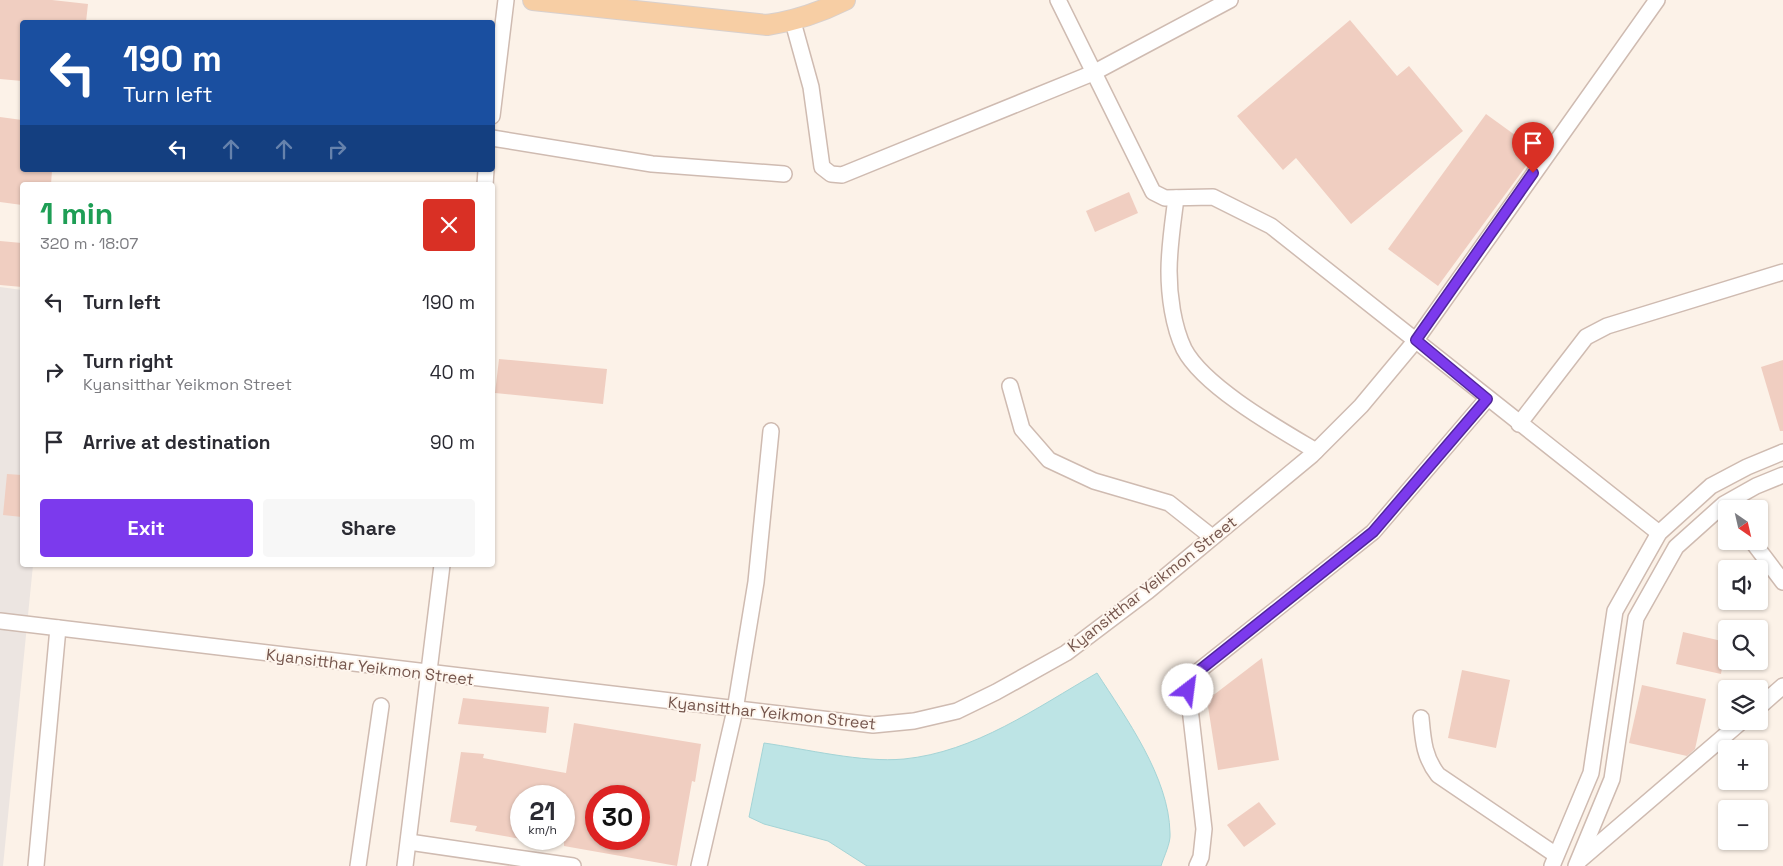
<!DOCTYPE html>
<meta charset="utf-8">
<style>
:root{--surface:#fff;--page:#f7f7f7;--text:#2b2b33;--muted:#7c7c81;--accent:#7c3aed}
body{margin:0;font-family:"Space Grotesk",sans-serif;background:var(--page);color:var(--text);height:100vh;display:flex;flex-direction:column;font-size:19px;white-space:nowrap}
*{box-sizing:border-box;margin:0}
p{font-size:16px;color:var(--muted)}
.icon{flex:none;width:28px;height:28px;fill:none;stroke:currentColor;stroke-width:2;stroke-linecap:round;stroke-linejoin:round}
.map{position:relative;flex:1;overflow:hidden}
.details{position:absolute;left:20px;top:182px;width:475px;height:385px;display:flex;flex-direction:column;background:var(--surface);border-radius:5px;box-shadow:0 1px 4px #0004}
.details>*{flex:none}
.guide{position:absolute;left:20px;top:20px;width:475px;height:152px;border-radius:5px;box-shadow:0 1px 4px #0004;background:#1a4fa0;color:#fff;overflow:hidden}
.needle{width:32px;rotate:146deg}
.tools{position:absolute;left:1718px;top:500px;display:grid;gap:10px}
.tools a{display:grid;place-items:center;width:50px;height:50px;border-radius:5px;background:var(--surface);box-shadow:0 1px 4px #0004;font-size:25px}
.speed{position:absolute;left:510px;top:785px;display:flex;gap:10px;font-size:25px;font-weight:700;text-align:center}
.speed>*{display:grid;place-content:center;width:65px;height:65px;border-radius:50%;background:var(--surface);box-shadow:0 1px 4px #0004;line-height:1}
.speed small{font-size:12px;font-weight:400}
.speed .limit{border:8px solid #d22;background:#fff;color:#111}
.pin{position:absolute;display:grid;place-items:center;width:42px;height:42px;color:#fff;margin:-51px -21px;border-radius:50% 50% 50% 0;rotate:-45deg;box-shadow:0 0 5px #0007}
.pin .icon{rotate:45deg}
.me{position:absolute;width:55px;margin:-28px;rotate:30deg;stroke-linejoin:round;filter:drop-shadow(0 0 4px #0008)}
.turn{display:flex;align-items:center;gap:18px;height:105px;padding:0 20px;font-size:22px}
.turn .icon{width:65px;height:65px;stroke-width:2.5}
.turn b{display:block;font-size:35px;line-height:42px}
.lanes{display:flex;align-items:center;height:48px;padding:0 20px;background:#0003;justify-content:center;gap:25px;direction:ltr}
.lanes .off{opacity:.35}
.round{display:grid;place-items:center;flex:none;width:52px;height:52px;border-radius:5px;background:var(--page)}
.overview{display:flex;align-items:center;justify-content:space-between;height:85px;padding:0 20px}
h1{font-size:30px;font-weight:600;line-height:38px;color:#1e9e55}
.primary-button{display:flex;gap:10px;margin-top:auto;padding:10px 20px}
.primary-button a{flex:1;height:58px;border-radius:5px;background:var(--accent);color:#fff;font-size:20px;font-weight:600;line-height:58px;text-align:center}
.primary-button a+a{background:var(--page);color:var(--text)}
ul{padding:0;list-style:none}
li{display:flex;align-items:center;gap:15px;height:70px;padding:0 20px}
li div{flex:1}
li b{display:block;font-size:19px}
li em{font-style:normal}
.map>svg:first-child{display:block}
.industrial{fill:#ece5e1}
.water{fill:#bde4e5;stroke:#a4d4d6}
.building{fill:#f0cec1;fill-rule:evenodd}
.lines{fill:none;stroke-linecap:round;stroke-linejoin:round}
.minor-casing{stroke:#cfbbb1;stroke-width:18}
.major-casing{stroke:#d8d0cd;stroke-width:22}
.minor{stroke:#fff;stroke-width:15}
.major{stroke:#f7cea4;stroke-width:20}
.route-casing{stroke:#51269a;stroke-width:12}
.route{stroke:#7c3aed;stroke-width:9}
.labels{text-anchor:middle;dominant-baseline:central;stroke-width:4;stroke-linejoin:round;paint-order:stroke}
.street-label{font-size:16px;fill:#75564d;stroke:#fef6ee}
</style>
<div class="map">
<svg width="1783" height="866" viewBox="0 0 1783 866">
<rect width="100%" height="100%" fill="#fcf2e8"/>
<path class="industrial" d="M0 287 22 290V565H33L3 866H0Z"/>
<path class="water" d="M1097 673C1126 718 1169 777 1170 833 1171 843 1164 856 1161 866H867L828 841 764 824 749 817 764 743C806 749 862 763 904 759 975 752 1036 708 1097 673Z"/>
<g class="building">
<path d="M0 0H52L88 4 86 22H22V81L0 79Z"/>
<path d="M1350 20 1397 76 1409 66 1463 131 1351 224 1296 158 1283 170 1237 116Z"/>
<path d="M1486 114 1537 151 1438 286 1388 249Z"/>
<path d="M0 117 22 120V170H52L51 185H22V205L0 202Z"/>
<path d="M1129 192 1138 213 1095 232 1086 211Z"/>
<path d="M0 241 22 243V287L0 285Z"/>
<path d="M499 359 607 369 603 404 495 393Z"/>
<path d="M1783 360V431H1780L1761 367Z"/>
<path d="M7 474 22 475V517L3 515Z"/>
<path d="M1683 632 1726 642 1721 674 1676 664Z"/>
<path d="M1262 658 1279 760 1218 770 1207 700Z"/>
<path d="M1462 670 1510 680 1496 748 1448 738Z"/>
<path d="M1642 685 1706 699 1695 749 1687 756 1629 743Z"/>
<path d="M463 698 549 707 546 733 458 724Z"/>
<path d="M574 723 701 744 695 782 692 781 677 866 564 846V796H521V839L475 831 477 826 450 822 461 752 484 754 483 758 566 773ZM596 796H639V839H596Z"/>
<path d="M1259 802 1276 824 1244 847 1227 825Z"/>
</g>
<g class="lines">
<g class="minor-casing">
<g id="minor">
<path d="M1058 0 1153 192 1165 198 1213 197 1271 226 1659 533"/>
<path d="M793 22 811 87 822 167 831 174 842 175 1093 73 1230 0"/>
<path d="M492 116 506 0"/>
<path d="M492 138 652 164 784 174"/>
<path d="M485 185 486 170"/>
<path d="M1176 198C1173 222 1169 247 1169 271 1169 295 1173 326 1184 349 1204 387 1279 429 1316 451"/>
<path d="M1010 386 1022 429 1049 460 1094 481 1169 503 1212 537"/>
<path d="M1519 424 1586 337 1607 326 1783 272"/>
<path d="M1752 541 1783 582"/>
<path d="M0 621 873 725 914 721 957 711 996 692 1066 653 1148 591 1312 455 1361 406 1416 340 1657 0"/>
<path d="M1759 707 1783 686"/>
<path d="M1421 718C1423 740 1424 757 1438 775L1556 855"/>
<path d="M409 842 573 866"/>
<path d="M1580 860 1742 721"/>
<path d="M36 866 58 628"/>
<path d="M358 866 381 706"/>
<path d="M405 866 442 565"/>
<path d="M699 866 735 710 756 582 771 431"/>
<path d="M1197 866 1201 857 1204 829 1188 691 1196 673 1373 532 1487 399"/>
<path d="M1552 866 1591 773 1615 611 1659 533 1711 486 1747 467 1783 452"/>
<path d="M1576 866 1612 779 1636 618 1676 547 1724 504 1756 486 1783 475"/>
</g>
</g>
<g class="major-casing">
<path id="major" d="M533 0 767 25C795 21 819 13 845 0"/>
</g>
<use href="#minor" class="minor"/>
<use href="#major" class="major"/>
</g>
<g class="lines">
<g class="route-casing">
<path id="route" d="M1188 690 1196 673 1373 532 1487 399 1416 340 1533 173"/>
</g>
<use href="#route" class="route"/>
</g>
<g class="labels">
<g class="street-label">
<text transform="translate(1152 584) rotate(-38)">Kyansitthar Yeikmon Street</text>
<text transform="translate(370 667) rotate(7)">Kyansitthar Yeikmon Street</text>
<text transform="translate(772 713) rotate(6)">Kyansitthar Yeikmon Street</text>
</g>
</g>
</svg>
<div class="tools">
<a><svg class="needle" viewBox="-14 -14 28 28"><path d="M0-13l5 13h-10z" fill="#e53935"/><path d="M0 13l5-13h-10z" fill="#7c7c81"/></svg></a>
<a><svg class="icon" aria-label="sound" viewBox="0 0 24 24"><path d="M4 9h4l5-4v14l-5-4H4zM17 9q2 3 0 6"/></svg></a>
<a><svg class="icon" aria-label="search" viewBox="0 0 24 24"><circle cx="10" cy="10" r="6"/><path d="M15 15l6 6"/></svg></a>
<a><svg class="icon" aria-label="layers" viewBox="0 0 24 24"><path d="M12 4l9 5-9 5-9-5zM3 14l9 5 9-5"/></svg></a>
<a>+</a>
<a>−</a>
</div>
<div class="speed"><div>21<small>km/h</small></div><div class="limit">30</div></div>
<div class="pin" style="left:1533px;top:173px;background:#d93025"><svg class="icon" aria-label="arrive" viewBox="0 0 24 24"><path d="M6 21V4h12l-3 4 3 4H6"/></svg></div>
<svg class="me" style="left:1188px;top:690px" viewBox="-20 -20 40 40"><circle r="19" fill="#fff"/><path d="M0-13L10 11 0 6-10 11z" fill="#7c3aed"/></svg>
<div class="guide">
<div class="turn"><svg class="icon" aria-label="left" viewBox="0 0 24 24"><path d="M17 20v-9H6M10 6l-5 5 5 5"/></svg><div><b>190 m</b>Turn left</div></div>
<div class="lanes"><svg class="icon" aria-label="left" viewBox="0 0 24 24"><path d="M17 20v-9H6M10 6l-5 5 5 5"/></svg><svg class="icon off" aria-label="ahead" viewBox="0 0 24 24"><path d="M12 20V5M6 11l6-6 6 6"/></svg><svg class="icon off" aria-label="ahead" viewBox="0 0 24 24"><path d="M12 20V5M6 11l6-6 6 6"/></svg><svg class="icon off" aria-label="right" viewBox="0 0 24 24"><path d="M7 20v-9h11M14 6l5 5-5 5"/></svg></div>
</div>
<section class="details">
<div class="overview"><div><h1>1 min</h1><p>320 m · 18:07</p></div><a class="round" style="background:#d93025;color:#fff"><svg class="icon" aria-label="close" viewBox="0 0 24 24"><path d="M6 6l12 12M18 6L6 18"/></svg></a></div>
<ul>
<li><svg class="icon" aria-label="left" viewBox="0 0 24 24"><path d="M17 20v-9H6M10 6l-5 5 5 5"/></svg><div><b>Turn left</b></div><em>190 m</em></li>
<li><svg class="icon" aria-label="right" viewBox="0 0 24 24"><path d="M7 20v-9h11M14 6l5 5-5 5"/></svg><div><b>Turn right</b><p>Kyansitthar Yeikmon Street</p></div><em>40 m</em></li>
<li><svg class="icon" aria-label="arrive" viewBox="0 0 24 24"><path d="M6 21V4h12l-3 4 3 4H6"/></svg><div><b>Arrive at destination</b></div><em>90 m</em></li>
</ul>
<div class="primary-button"><a>Exit</a><a>Share</a></div>
</section>
</div>
